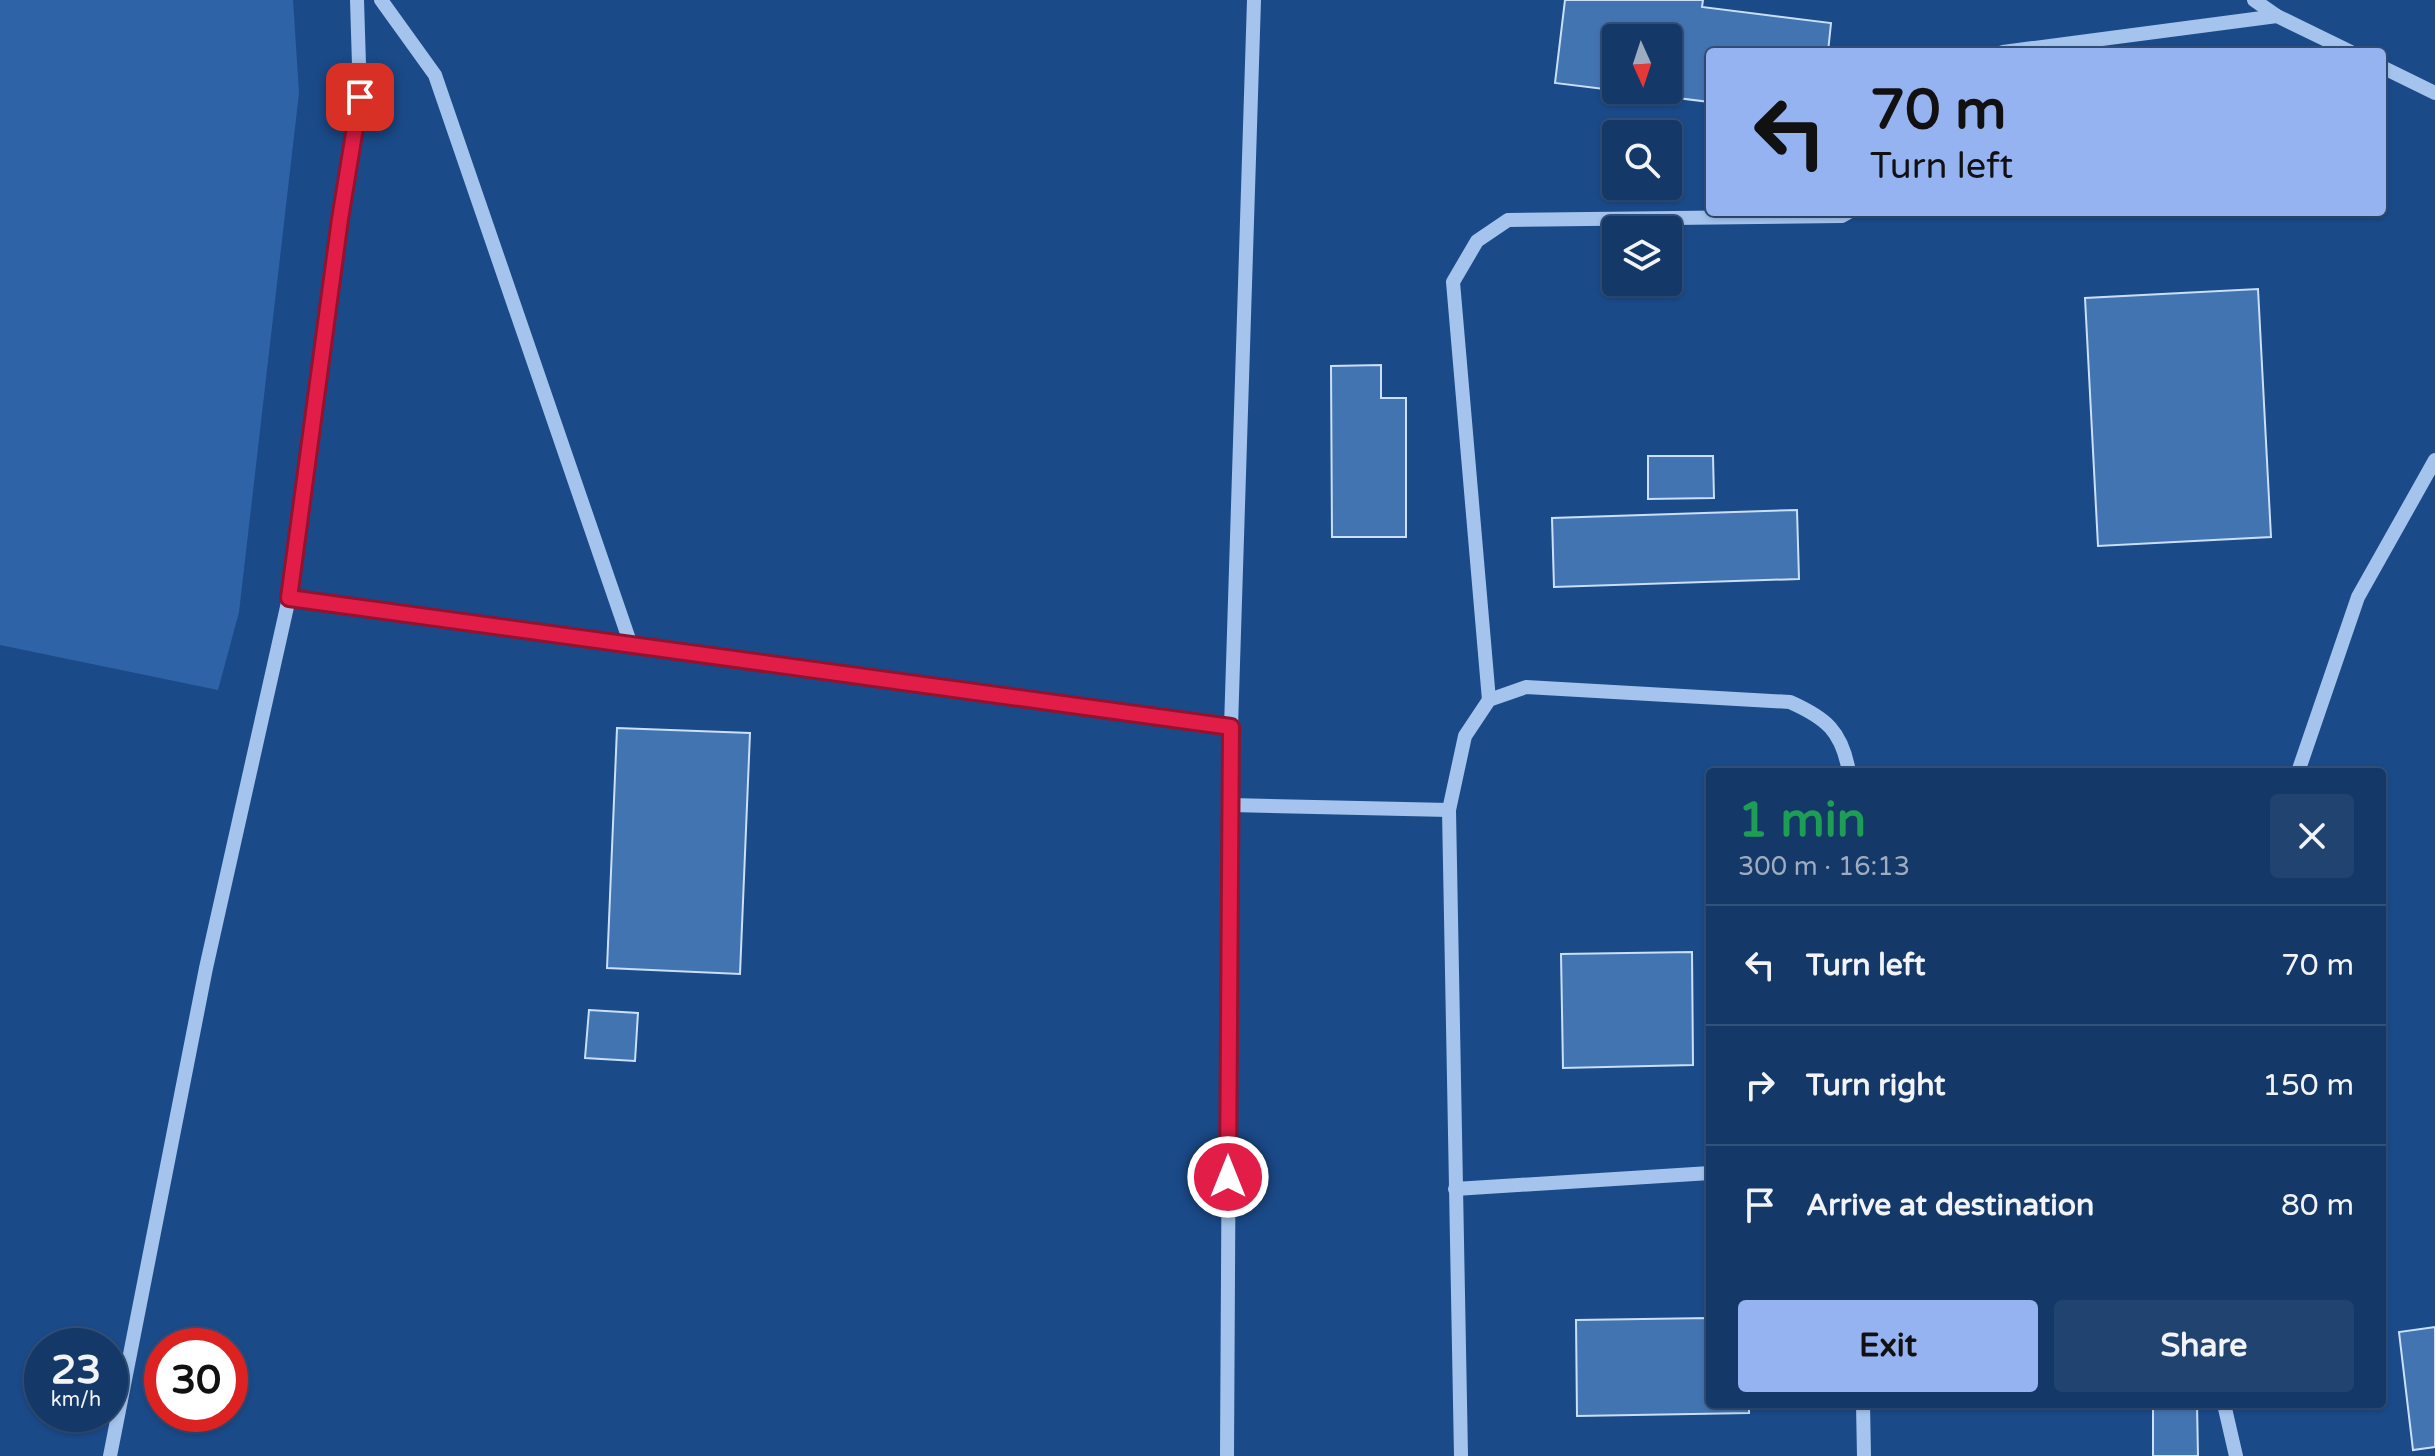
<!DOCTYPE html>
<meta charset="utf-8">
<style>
:root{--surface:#143867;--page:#214370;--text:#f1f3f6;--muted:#9dacc0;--line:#33527b;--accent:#95b2f1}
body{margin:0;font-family:"Varela Round",sans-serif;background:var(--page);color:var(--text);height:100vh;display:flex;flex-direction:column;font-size:30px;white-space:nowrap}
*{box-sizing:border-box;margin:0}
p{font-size:26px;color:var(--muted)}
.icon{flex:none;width:44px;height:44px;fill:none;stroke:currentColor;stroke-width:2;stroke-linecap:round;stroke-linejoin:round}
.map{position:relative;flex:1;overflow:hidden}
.details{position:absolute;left:1706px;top:768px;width:680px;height:640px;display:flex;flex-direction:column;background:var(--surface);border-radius:8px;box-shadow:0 2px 6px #0004,0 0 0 2px var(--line)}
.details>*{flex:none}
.guide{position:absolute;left:1706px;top:48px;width:680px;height:168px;border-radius:8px;box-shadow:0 2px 6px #0004,0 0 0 2px var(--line);background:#95b2f1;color:#111;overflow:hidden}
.needle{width:52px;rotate:177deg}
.controls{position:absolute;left:1602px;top:24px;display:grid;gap:16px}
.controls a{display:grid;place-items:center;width:80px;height:80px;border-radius:8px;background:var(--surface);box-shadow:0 2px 6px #0004,0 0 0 2px var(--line);font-size:40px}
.speed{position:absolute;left:24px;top:1328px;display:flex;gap:16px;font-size:40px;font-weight:700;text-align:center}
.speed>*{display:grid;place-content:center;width:104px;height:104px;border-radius:50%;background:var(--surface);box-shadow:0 2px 6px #0004,0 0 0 2px var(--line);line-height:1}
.speed small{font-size:20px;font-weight:400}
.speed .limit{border:12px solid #d22;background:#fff;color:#111}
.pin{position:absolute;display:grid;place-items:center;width:68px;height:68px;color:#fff;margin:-34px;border-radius:16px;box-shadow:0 4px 12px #0006}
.me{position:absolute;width:88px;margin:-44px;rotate:0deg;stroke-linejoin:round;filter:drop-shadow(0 0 6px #0008)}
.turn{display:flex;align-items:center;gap:28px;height:168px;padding:0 32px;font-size:36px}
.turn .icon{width:104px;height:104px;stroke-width:2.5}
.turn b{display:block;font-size:56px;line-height:68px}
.round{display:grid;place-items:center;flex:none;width:84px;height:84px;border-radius:8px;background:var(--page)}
.overview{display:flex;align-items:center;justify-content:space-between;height:136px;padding:0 32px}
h1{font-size:48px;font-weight:700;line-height:60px;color:#1e9e55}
.primary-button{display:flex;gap:16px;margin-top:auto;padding:16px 32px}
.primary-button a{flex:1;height:92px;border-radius:8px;background:var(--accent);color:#111;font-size:32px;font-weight:700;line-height:92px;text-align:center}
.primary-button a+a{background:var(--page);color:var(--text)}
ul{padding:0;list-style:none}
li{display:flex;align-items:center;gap:24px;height:120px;padding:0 32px;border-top:2px solid var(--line)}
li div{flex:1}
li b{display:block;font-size:30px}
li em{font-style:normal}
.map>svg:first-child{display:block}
.green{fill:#2e64a7}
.building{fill:#4374b2;stroke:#cadff9;stroke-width:2;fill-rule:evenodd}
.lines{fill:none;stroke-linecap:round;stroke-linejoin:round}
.minor{stroke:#a4c4ed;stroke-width:14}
.route-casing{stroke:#92132f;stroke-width:20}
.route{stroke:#e11d48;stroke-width:14}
</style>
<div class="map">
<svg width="2435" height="1456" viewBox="0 0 2435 1456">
<rect width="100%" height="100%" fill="#1b4a89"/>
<path class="green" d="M0 0H293L299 93 239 612 218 690 0 645Z"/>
<g class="building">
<path d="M1565 0H1703L1702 7 1831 23 1828 52H1710V102L1555 83ZM1616 38H1668V90H1616Z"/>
<path d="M2258 289 2271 537 2098 546 2085 298Z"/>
<path d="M1381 365V398H1406V537H1332L1331 366Z"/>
<path d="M1648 456H1713L1714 498 1648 499Z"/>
<path d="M1797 510 1799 579 1554 587 1552 518Z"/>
<path d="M617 728 750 733 740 974 607 968Z"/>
<path d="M1692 952 1693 1065 1563 1068 1561 954Z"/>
<path d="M589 1010 638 1013 635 1061 585 1058Z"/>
<path d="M1710 1318V1404H1749V1413L1577 1416 1576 1320Z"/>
<path d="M2435 1327V1447L2413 1450 2399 1332Z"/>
<path d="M2153 1404H2197L2198 1456H2153Z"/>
</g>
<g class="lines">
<g class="minor">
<path d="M381 0 435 75 631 645"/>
<path d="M2254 0 2277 16 2351 52"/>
<path d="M2003 52 2277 16"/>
<path d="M2382 67 2435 93"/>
<path d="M289 598 1231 727"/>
<path d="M1489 700 1453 282 1477 241 1508 220 1842 216 1849 212"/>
<path d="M2298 772 2358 597 2435 460"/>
<path d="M1231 805 1449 810"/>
<path d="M1455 1189 1710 1173"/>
<path d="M1863 1404 1864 1456"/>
<path d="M2224 1404 2236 1456"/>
<path d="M110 1456 206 968 289 598 340 219 360 97 357 0"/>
<path d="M1227 1456 1231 727 1254 0"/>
<path d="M1461 1456 1449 810 1465 736 1489 700 1526 687 1790 702C1826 718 1842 731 1849 772"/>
</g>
</g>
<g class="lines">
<g class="route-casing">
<path id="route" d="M360 97 340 219 289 598 1231 727 1228 1177"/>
</g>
<use href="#route" class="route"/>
</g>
</svg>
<div class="controls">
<a><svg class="needle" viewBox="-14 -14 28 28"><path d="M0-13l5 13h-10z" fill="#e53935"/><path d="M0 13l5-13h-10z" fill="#9dacc0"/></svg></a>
<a><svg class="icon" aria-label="search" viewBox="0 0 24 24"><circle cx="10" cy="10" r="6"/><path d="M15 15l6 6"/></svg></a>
<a><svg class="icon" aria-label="layers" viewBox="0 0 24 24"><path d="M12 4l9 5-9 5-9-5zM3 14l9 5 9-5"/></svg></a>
</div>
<div class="speed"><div>23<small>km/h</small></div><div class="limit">30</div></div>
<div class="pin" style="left:360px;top:97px;background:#d93025"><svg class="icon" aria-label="arrive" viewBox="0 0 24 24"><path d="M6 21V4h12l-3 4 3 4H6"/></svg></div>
<svg class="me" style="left:1228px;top:1177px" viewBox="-20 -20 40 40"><circle r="17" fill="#e11d48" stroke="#fff" stroke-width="3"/><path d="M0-11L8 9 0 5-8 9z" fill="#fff"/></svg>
<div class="guide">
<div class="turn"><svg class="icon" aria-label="left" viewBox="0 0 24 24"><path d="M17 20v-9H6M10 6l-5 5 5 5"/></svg><div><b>70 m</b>Turn left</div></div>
</div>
<section class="details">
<div class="overview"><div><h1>1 min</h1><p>300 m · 16:13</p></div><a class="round"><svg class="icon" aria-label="close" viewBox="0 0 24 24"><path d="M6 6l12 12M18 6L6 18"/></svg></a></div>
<ul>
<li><svg class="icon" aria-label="left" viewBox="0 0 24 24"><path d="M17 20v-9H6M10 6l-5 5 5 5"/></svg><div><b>Turn left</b></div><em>70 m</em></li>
<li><svg class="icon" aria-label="right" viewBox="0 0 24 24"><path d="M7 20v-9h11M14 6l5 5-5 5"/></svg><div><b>Turn right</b></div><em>150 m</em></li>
<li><svg class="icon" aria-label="arrive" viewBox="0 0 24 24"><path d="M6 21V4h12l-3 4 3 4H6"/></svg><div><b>Arrive at destination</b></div><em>80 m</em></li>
</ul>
<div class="primary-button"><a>Exit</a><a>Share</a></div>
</section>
</div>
